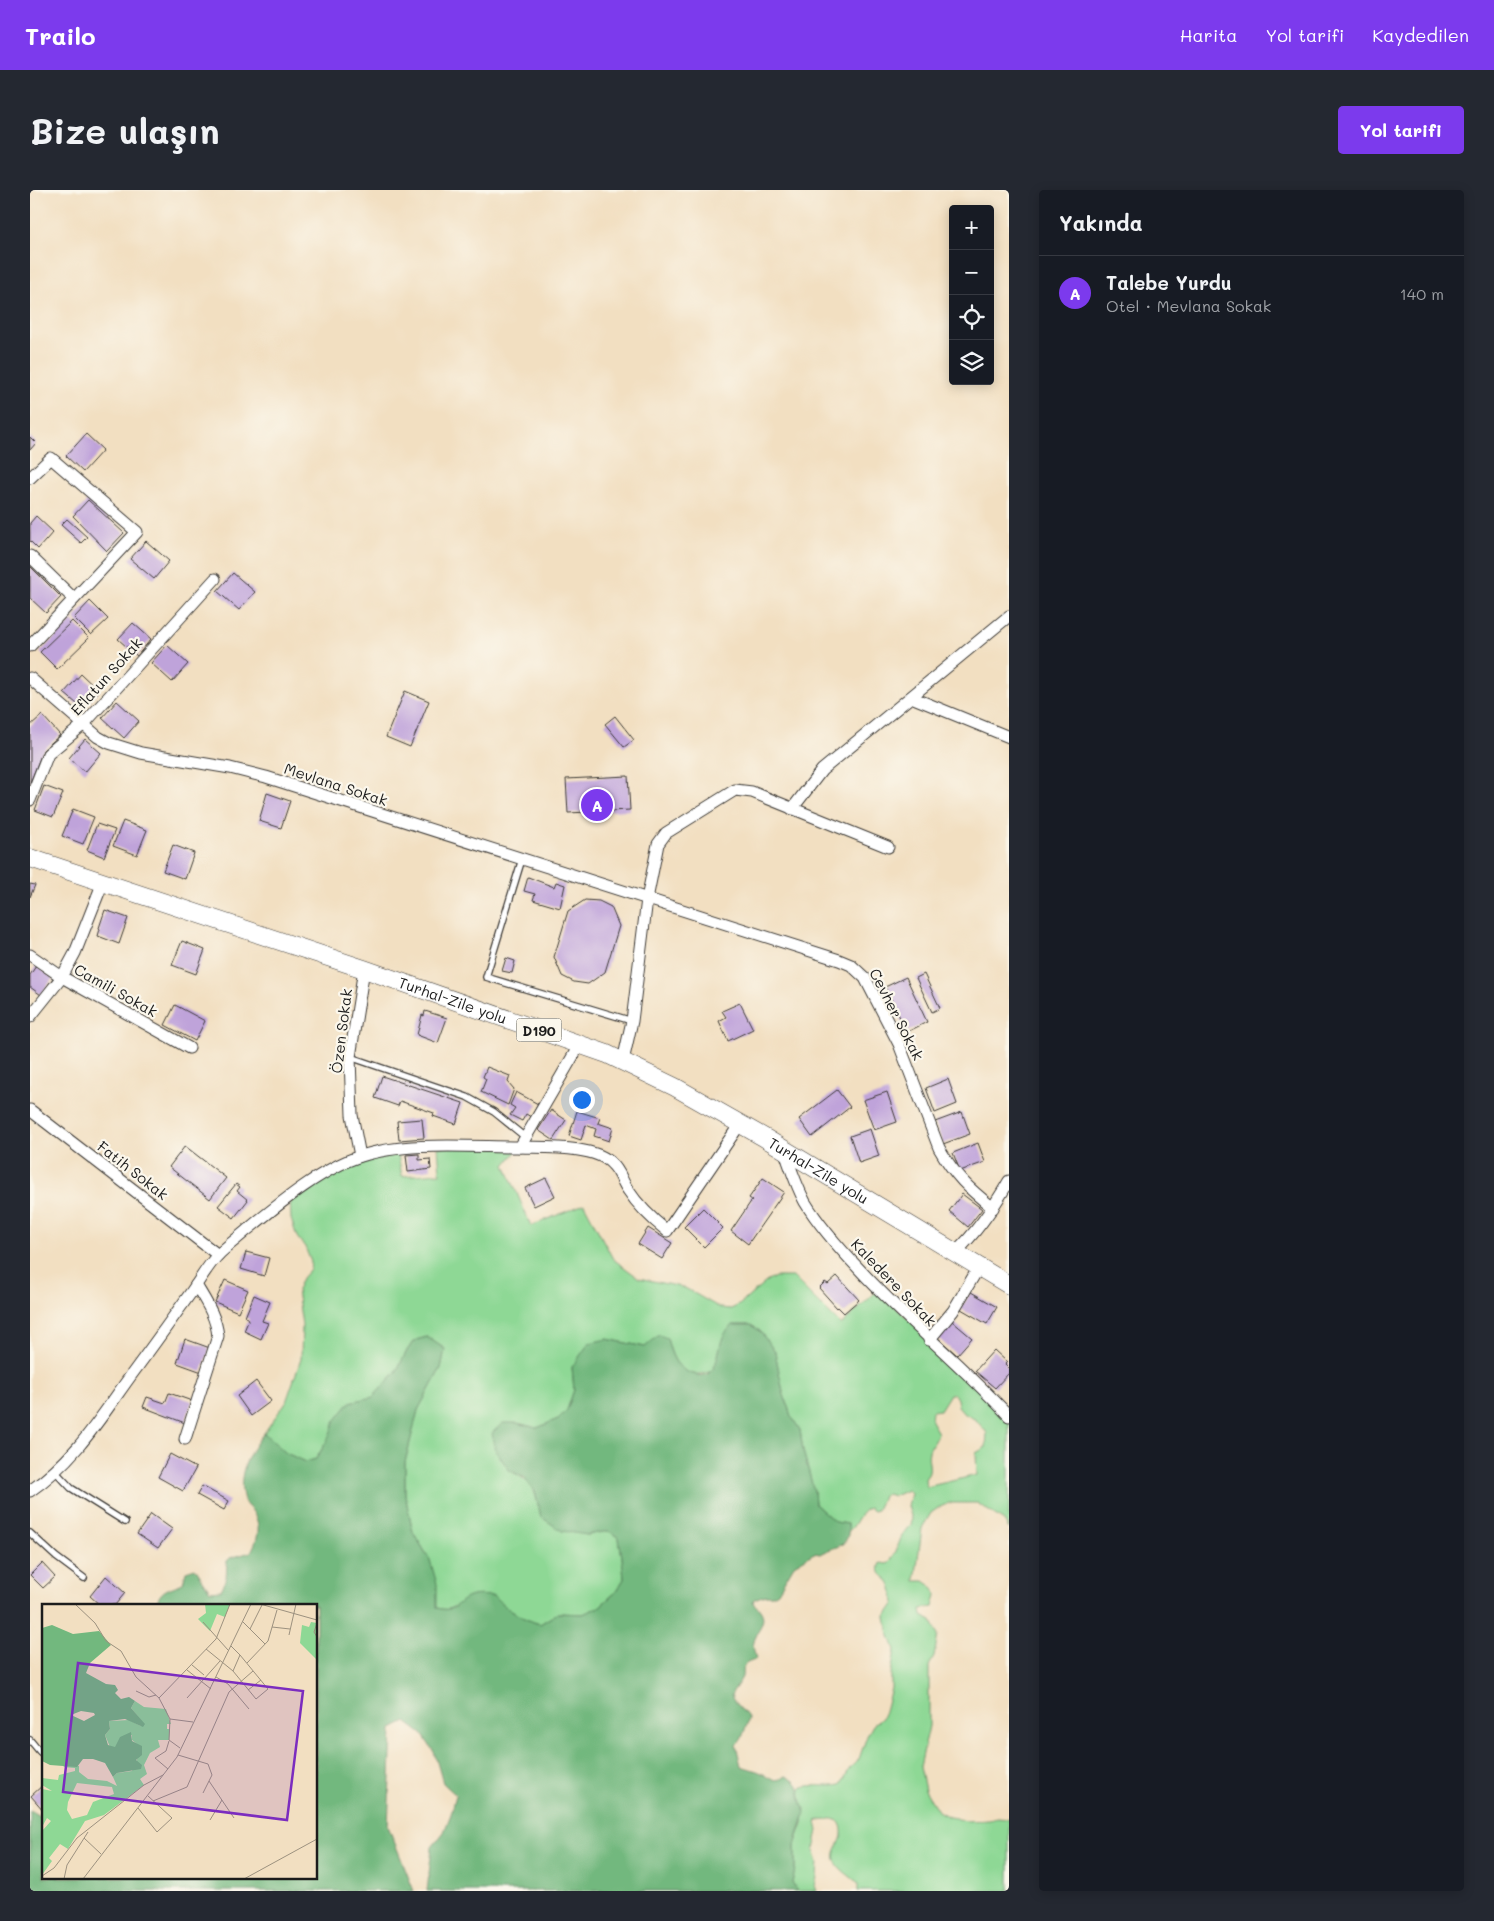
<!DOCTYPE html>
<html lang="tr">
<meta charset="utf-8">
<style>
:root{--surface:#171b24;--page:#242831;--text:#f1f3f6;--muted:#9ea1a6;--line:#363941;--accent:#7c3aed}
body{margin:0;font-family:Mali,sans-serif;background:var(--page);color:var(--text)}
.controls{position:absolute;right:15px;top:15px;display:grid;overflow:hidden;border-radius:5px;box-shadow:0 2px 12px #0003}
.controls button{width:45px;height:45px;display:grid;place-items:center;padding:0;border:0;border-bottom:1px solid var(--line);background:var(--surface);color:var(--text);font:25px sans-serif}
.you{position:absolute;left:551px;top:909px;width:18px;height:18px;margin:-12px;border:4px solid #fff;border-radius:50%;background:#1a73e8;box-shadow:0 0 0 8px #1a73e833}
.badge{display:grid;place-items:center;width:32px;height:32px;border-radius:50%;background:var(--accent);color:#fff;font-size:16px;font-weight:700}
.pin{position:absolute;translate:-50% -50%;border:2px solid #fff;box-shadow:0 1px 5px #0006}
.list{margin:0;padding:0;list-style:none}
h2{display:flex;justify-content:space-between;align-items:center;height:65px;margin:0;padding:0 20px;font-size:21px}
h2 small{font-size:16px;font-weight:400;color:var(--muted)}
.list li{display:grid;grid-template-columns:32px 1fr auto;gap:15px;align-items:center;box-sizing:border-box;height:75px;padding:0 20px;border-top:1px solid var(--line)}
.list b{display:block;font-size:19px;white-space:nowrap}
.list p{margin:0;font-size:16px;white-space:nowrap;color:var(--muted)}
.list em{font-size:16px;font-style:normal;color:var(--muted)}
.icon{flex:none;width:28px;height:28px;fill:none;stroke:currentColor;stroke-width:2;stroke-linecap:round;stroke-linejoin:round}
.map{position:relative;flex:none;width:979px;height:1701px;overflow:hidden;border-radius:5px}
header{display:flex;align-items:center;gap:30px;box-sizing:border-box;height:70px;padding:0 25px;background:var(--accent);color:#fff}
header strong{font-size:24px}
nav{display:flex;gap:28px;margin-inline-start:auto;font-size:18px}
.intro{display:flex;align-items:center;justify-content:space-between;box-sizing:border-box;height:120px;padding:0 30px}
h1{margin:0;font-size:35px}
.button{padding:12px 22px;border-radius:5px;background:var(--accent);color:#fff;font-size:18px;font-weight:700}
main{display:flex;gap:30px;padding:0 30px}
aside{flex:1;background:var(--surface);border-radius:5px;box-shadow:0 2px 12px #0003}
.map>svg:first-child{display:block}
</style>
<header>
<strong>Trailo</strong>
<nav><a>Harita</a><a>Yol tarifi</a><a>Kaydedilen</a></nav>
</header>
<div class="intro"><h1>Bize ulaşın</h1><a class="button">Yol tarifi</a></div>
<main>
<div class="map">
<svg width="979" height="1701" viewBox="0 0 979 1701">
<rect width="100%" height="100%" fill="#fbf7ec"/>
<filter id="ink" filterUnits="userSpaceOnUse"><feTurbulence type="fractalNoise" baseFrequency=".02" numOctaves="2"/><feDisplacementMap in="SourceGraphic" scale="10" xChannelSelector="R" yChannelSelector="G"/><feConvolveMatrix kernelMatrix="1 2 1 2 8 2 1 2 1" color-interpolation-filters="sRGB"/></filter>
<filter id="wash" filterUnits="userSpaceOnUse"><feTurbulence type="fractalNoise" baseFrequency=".0096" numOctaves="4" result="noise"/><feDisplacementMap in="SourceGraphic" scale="20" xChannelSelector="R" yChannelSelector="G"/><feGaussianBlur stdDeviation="1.12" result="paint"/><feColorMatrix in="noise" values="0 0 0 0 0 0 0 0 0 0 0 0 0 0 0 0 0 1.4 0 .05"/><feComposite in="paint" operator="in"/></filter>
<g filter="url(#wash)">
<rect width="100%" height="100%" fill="#f2dfc1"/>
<path fill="#8ed895" stroke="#557a58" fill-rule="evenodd" d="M408,957H490L475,975L501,1036L554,1014L583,1069L609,1088L655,1098L690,1118L701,1119L709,1115L736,1092L745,1087H763L811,1135L848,1100L979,1226V1339L974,1331L947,1313H919L908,1318L901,1323L892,1338L885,1391H894L904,1398L906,1405L903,1417L891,1419L892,1426L902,1431L908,1445L904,1467L899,1476V1536L890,1577L895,1600L908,1621L919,1627L926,1628L934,1631L959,1630L967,1628L979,1629V1701H828V1694C821,1685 809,1681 805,1670C802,1660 812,1653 812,1644C813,1633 806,1626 797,1630C792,1631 790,1629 786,1631L788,1640L784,1660L788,1672L787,1687L785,1696L787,1701H768L762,1693L765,1679V1655L773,1633L775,1619L772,1614L770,1598C781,1593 798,1598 811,1595L820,1578L829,1569L837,1546L843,1535L852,1528L855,1521L861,1498V1484L865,1460L858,1440L856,1426L865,1413C863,1407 863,1399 860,1393C855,1385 846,1386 851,1373L857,1374C870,1363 867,1345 881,1335L882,1329L878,1316L881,1303L878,1300L864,1306L857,1304L853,1306L847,1320L843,1321L839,1318C828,1323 827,1334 819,1341L818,1334L805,1332L785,1314L784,1301L773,1261L770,1240L761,1226L753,1202L745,1162L730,1141L721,1135H703L690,1157L687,1173L682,1181C652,1192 644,1174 637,1149L624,1151L615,1157L577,1149L542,1177L544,1200L537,1220L528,1229L507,1238L487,1233L479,1280C504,1293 505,1300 511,1327L557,1345L579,1341L589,1348L592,1367L594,1389L585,1403L569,1417L553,1424L528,1423L510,1434C492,1429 477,1420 464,1406L440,1407L430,1414L416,1420L407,1418L400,1370L383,1342L375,1305V1272L388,1220L411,1178L415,1159L397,1147L386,1150L378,1159L366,1182L343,1208L320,1212L286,1269L275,1272L256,1263L234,1243L256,1212L271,1169L272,1135L267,1100L272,1088L280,1079L281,1072L275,1057L267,1047L261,1029L260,1007L301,980L367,959L372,986L410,983ZM920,1204H924L927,1209L928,1216L935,1224L946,1230L957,1243L956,1257L946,1263L947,1285C930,1289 913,1293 896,1297L895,1289C904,1277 896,1273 899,1261C900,1257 906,1248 908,1243L901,1231L902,1221L910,1220Z"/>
<path fill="#72b87e" stroke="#476a4d" d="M703,1135H721L730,1141L745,1162L753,1202L761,1226L770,1240L773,1261L784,1301L785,1314L805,1332L818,1334C821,1359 805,1355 790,1364L784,1363L764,1375L748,1402L743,1405H735L724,1409L723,1413C743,1429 727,1436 724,1452C722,1457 725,1463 726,1469C722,1472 719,1471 715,1475C711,1478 713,1482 712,1487C710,1492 704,1499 701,1505C704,1515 714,1520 719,1529L711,1550L706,1555L711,1576C716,1578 722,1579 727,1581C739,1585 742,1595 756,1586C770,1593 769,1597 771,1610C772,1615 774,1618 775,1623L765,1655V1679L762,1693L768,1701H397L402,1657L414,1642L421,1624L426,1605L413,1593L404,1562L392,1544L376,1532L362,1539L358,1636L384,1701H0V1621L14,1629V1687H286V1415H126C130,1399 139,1399 153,1393L156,1381L165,1378L180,1401L191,1400L196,1390L197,1371L200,1368L221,1362C228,1348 232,1337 223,1322C220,1318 215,1315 214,1310C206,1286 219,1261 234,1243L256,1263L275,1272L286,1269L297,1251L305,1231L320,1212L343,1207L366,1182L378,1159L386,1150L397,1147L415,1159L411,1178L388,1220L375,1272V1305L383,1342L400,1370L407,1394V1418C427,1423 425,1412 439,1407C446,1404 457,1406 464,1406C477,1420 492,1429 510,1434L528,1423L553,1424L569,1417L585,1403L594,1389L592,1367L589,1348L579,1341L557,1345L532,1341L511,1327L505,1302L495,1288L479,1280L466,1261L462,1243L473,1233H487L507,1238L528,1229L537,1220L544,1200L542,1177L559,1153L577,1149L615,1157L629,1145L637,1148C641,1164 644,1176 660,1183C689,1194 686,1164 693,1147C695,1142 699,1139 703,1135Z"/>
<g id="blocks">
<g fill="#bfa3da">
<polygon points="56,244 73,260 53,282 36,266"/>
<polygon points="0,247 6,253 0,260"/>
<polygon points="58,310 94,343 77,361 43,326"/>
<polygon points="6,326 23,342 8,359 0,351 0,333"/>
<polygon points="37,329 57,347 51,353 31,335"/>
<polygon points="116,351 139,371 124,389 100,369"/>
<polygon points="0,376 31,407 16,423 0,408"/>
<polygon points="203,383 225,402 209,420 187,401"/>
<polygon points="60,411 78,429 61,445 44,428"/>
<polygon points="42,431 59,448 27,479 10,462"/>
<polygon points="103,433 121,449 107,466 88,449"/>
<polygon points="137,455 158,474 142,492 121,473"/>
<polygon points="51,484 69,501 53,519 34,503"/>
<polygon points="375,501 399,511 380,557 356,547"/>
<polygon points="87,511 109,531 94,548 72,528"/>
<polygon points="12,525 30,545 13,560 0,593 0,536"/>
<polygon points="585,526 604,550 594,557 575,534"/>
<polygon points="55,549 71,563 55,582 39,568"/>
<polygon points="598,586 600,620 538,623 536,589"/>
<polygon points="14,596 33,603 23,627 5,620"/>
<polygon points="237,603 260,611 251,638 229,631"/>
<polygon points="43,619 64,627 53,654 32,646"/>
<polygon points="93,631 117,640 107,665 83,656"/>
<polygon points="67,634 85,640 74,667 57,660"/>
<polygon points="143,655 164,663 155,689 133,681"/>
<polygon points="498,687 524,697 526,692 535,695 530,718 503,710 505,704 494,701"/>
<polygon points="0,694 5,695 0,707"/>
<polygon points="555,710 569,711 581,717 589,736 575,782 558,794 544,792 532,786 524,767 538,721"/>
<polygon points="75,720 98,728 89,754 68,746 70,739 69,738"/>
<polygon points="152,751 175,760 166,784 142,775"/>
<polygon points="476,768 485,771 482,783 472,781"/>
<polygon points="6,776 23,788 11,805 0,797 0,785"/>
<polygon points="894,784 910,818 902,822 886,788"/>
<polygon points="876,787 897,832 877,842 855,797"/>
<polygon points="710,813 723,839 698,851 689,831 696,827 692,821"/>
<polygon points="145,815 175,831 165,851 135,835"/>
<polygon points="395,821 417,828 408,853 387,845 392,825 394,826"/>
<polygon points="457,877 480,886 478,892 484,899 478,915 451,902 456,889 453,887"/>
<polygon points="352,886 433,913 426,934 403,926 404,923 370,911 368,916 345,908"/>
<polygon points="918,889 927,914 905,923 896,898"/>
<polygon points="807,900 820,917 782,947 769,929"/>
<polygon points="486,902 508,914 501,927 496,924 492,931 480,925 485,918 480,915"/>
<polygon points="857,902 867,932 844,940 833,910"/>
<polygon points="521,920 536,930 523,950 508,940"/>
<polygon points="547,921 570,928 568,933 583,938 579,951 564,946 566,939 556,935 551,950 539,946"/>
<polygon points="932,922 940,944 913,954 905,932"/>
<polygon points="392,929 394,948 369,950 367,931"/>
<polygon points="840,939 849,966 829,973 820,946"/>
<polygon points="948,953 955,972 930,981 923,963"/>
<polygon points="155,956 196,988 180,1009 139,977"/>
<polygon points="389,964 389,970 400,969 401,979 378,982 376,965"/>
<polygon points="516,988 525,1006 504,1016 495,998"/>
<polygon points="733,988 754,1002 718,1054 701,1041 722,1010 719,1008"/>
<polygon points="206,994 210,997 207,1001 218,1010 204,1028 188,1016"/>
<polygon points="932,1004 952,1019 938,1037 919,1021"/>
<polygon points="673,1018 693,1038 674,1057 654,1037"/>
<polygon points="618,1038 642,1053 632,1069 608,1054"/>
<polygon points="216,1062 239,1068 234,1086 211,1079"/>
<polygon points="807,1086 829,1110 814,1123 808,1117 807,1118 789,1098 795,1092 798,1094"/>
<polygon points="195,1090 218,1100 208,1122 185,1112"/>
<polygon points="941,1102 967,1117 957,1134 931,1119"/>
<polygon points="224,1105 240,1112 232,1131 238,1133 231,1149 214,1141 219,1129 215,1127"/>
<polygon points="922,1131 942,1148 927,1165 907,1147"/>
<polygon points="155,1149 180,1158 172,1182 147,1173"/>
<polygon points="964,1160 977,1172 975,1174 979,1178 979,1183 965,1198 945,1181"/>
<polygon points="226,1191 241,1211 221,1226 207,1206"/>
<polygon points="139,1203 162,1211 155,1233 113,1217 117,1207 135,1213"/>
<polygon points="140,1264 166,1278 153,1301 128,1287"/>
<polygon points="172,1296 199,1311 194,1320 167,1305"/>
<polygon points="121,1324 142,1339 128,1358 107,1344"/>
<polygon points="12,1373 25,1387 13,1398 0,1385"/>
<polygon points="76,1386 95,1403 85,1415 70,1415 60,1406"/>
<polygon points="14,1594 14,1621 1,1606"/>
</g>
</g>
</g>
<g filter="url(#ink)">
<use href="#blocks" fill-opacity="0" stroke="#3c3935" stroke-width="1"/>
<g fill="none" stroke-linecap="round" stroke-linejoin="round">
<g stroke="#3c3935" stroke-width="8">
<g id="lane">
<polyline points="492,669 456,787 602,831"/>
<polyline points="320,867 437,907 464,922 495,947"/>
<polyline points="25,1281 41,1298 95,1332"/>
<polyline points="0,1343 26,1367 54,1388"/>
<polyline points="0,1550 10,1562"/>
</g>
</g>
<g stroke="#3c3935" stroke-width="13">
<g id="street">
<polyline points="0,288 21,268 107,342 0,456"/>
<polyline points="0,366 44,409"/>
<path d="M0,488L68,547L79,553L111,563L200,578L236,587L809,770L821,775L835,788L869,854L909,958C925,986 938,998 963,1018"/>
<polyline points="881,507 979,547"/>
<polyline points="0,610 18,564 54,534 185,389"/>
<polyline points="762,619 792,580 979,426"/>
<polyline points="0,765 32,787 159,858"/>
<polyline points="0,827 32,787 45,763 73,692"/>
<polyline points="593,871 602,831 617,709 628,654 636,643 705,600 722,602 858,657"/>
<polyline points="0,920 188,1065"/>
<path d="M490,957C514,958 565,955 582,974C590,981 592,992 598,1000C609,1017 622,1029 637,1041L710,934"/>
<path d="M754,959C760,977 766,995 775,1012C790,1037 810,1059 830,1080C877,1131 932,1175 979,1226"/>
<polyline points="330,966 322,925 320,867 334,779"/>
<path d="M925,1063C948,1041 964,1017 979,991"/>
<polyline points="899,1150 923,1121 949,1077"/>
<path d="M155,1249L188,1146C186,1126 176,1112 166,1095"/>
<path d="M0,1301C46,1269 70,1228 102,1184C122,1157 142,1129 162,1101C170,1090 178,1075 188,1065C197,1056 208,1048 217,1040C249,1014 292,978 331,966C376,951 442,957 490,957L550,854"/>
</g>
</g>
<g stroke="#3c3935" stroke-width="19">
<g id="primary">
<path id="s1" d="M0,668L334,779L577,864L645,897L735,948L979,1095"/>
</g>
</g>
<use href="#lane" stroke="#fff" stroke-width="5.5"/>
<use href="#street" stroke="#fff" stroke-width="11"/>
<use href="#primary" stroke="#fff" stroke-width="18"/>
</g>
</g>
<g text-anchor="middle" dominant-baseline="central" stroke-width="4.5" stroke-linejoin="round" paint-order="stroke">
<rect fill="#fbf7ec" stroke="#5f5e5a" stroke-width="1" x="486.5" y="828.5" width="45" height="23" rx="4"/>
<g font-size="14" font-weight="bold" fill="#1c1c1c">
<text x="509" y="840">D190</text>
</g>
<g font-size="15" fill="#1c1c1c" stroke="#fbf7ec">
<text transform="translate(76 486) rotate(-48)">Eflatun Sokak</text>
<text transform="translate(306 594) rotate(18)">Mevlana Sokak</text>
<text transform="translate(86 800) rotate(29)">Camili Sokak</text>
<text stroke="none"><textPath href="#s1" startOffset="446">Turhal-Zile yolu</textPath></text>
<text transform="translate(867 824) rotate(63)">Cevher Sokak</text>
<text transform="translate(311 841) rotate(-83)">Özen Sokak</text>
<text transform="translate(103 980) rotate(38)">Fatih Sokak</text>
<text stroke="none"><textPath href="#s1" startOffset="851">Turhal-Zile yolu</textPath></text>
<text transform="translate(864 1092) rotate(46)">Kaledere Sokak</text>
</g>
</g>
<g transform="translate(12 1414)">
<rect width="275" height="275" fill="#f2dfc1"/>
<path d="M163,0H188L183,13L175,10L168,27L156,15L164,9ZM269,18L275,19V56L258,39L260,21L267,23ZM93,97L102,103L124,105L129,120H125V125H128L127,136H116L118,143L108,149L102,161L105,170L98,175L102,181L62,211L43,217L26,245L18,240L7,254L10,257L0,271V227L9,217L5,214L0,223V185L10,187L0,181V174L16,176L17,171L33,167V164L21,163L25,160L37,162V168L46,175L65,177L75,182L71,173L75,169L90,167L100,144L90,136V131H83L74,143H68L63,131L68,125L67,117L87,116L99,122V116L89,104ZM35,179L70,183L72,190L51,198L45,211L30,215L25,206L26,198Z" fill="#8ed895" fill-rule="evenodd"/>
<path d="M10,21L31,30L57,27L69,41L48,59L44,69L64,80L73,81L76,86L73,89L79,95L87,93L93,97L89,104L103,120L101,123L83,115L67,117L68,125L63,131L66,141L73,143L78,133L89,128L90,137L100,142V151L94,156L100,161L99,165L75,169L71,173L63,159L51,155H41L35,163L8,161L0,157V24ZM39,107L52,109L53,111L42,117L29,111Z" fill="#72b87e" fill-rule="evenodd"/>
<path fill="none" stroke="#9c917f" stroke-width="1" d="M33,0L53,19L64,37L79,47L94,73L117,94L128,115L127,136L138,144M218,0L275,16M161,18L186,46M201,18L223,40M275,19L272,28L275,33M230,23L248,25M208,25L220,1M247,31L254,0M189,42L198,51L226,85L214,95L191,67L198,51M164,45L191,67M205,59L226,37L235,6M150,61L162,71M145,66L169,85M174,73L186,80L207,105M206,86L219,76M94,87L107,93L114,91M117,94L174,35L188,0M145,94L178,57M128,115L151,118M136,151L166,160L170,171L161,189M126,165L113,154L124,147L127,137M167,177L192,214M111,197L145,183L187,88L211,67M96,204L115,228L130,214L106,192M168,216L180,196M42,234L59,250M0,272L12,264L35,234L102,181L121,171M22,275L25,261L46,228M41,275L135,153L209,0M202,275L275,235"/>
<path fill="#7b2cbf" fill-opacity="0.15" stroke="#7b2cbf" stroke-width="2.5" d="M36,59L261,87L245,216L21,188Z"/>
<rect width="275" height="275" fill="none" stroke="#1c1c1c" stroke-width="2.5"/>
</g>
</svg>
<div class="controls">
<button>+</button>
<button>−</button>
<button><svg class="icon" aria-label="locate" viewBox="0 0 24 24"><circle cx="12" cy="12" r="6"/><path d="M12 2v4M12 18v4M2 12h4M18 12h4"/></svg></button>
<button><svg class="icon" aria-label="layers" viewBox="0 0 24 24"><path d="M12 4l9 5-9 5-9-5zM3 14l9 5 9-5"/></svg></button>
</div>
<div class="you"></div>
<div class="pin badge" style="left:567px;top:615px">A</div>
</div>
<aside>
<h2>Yakında<small></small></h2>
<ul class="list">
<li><span class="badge">A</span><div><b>Talebe Yurdu</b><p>Otel · Mevlana Sokak</p></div><em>140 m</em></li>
</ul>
</aside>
</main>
